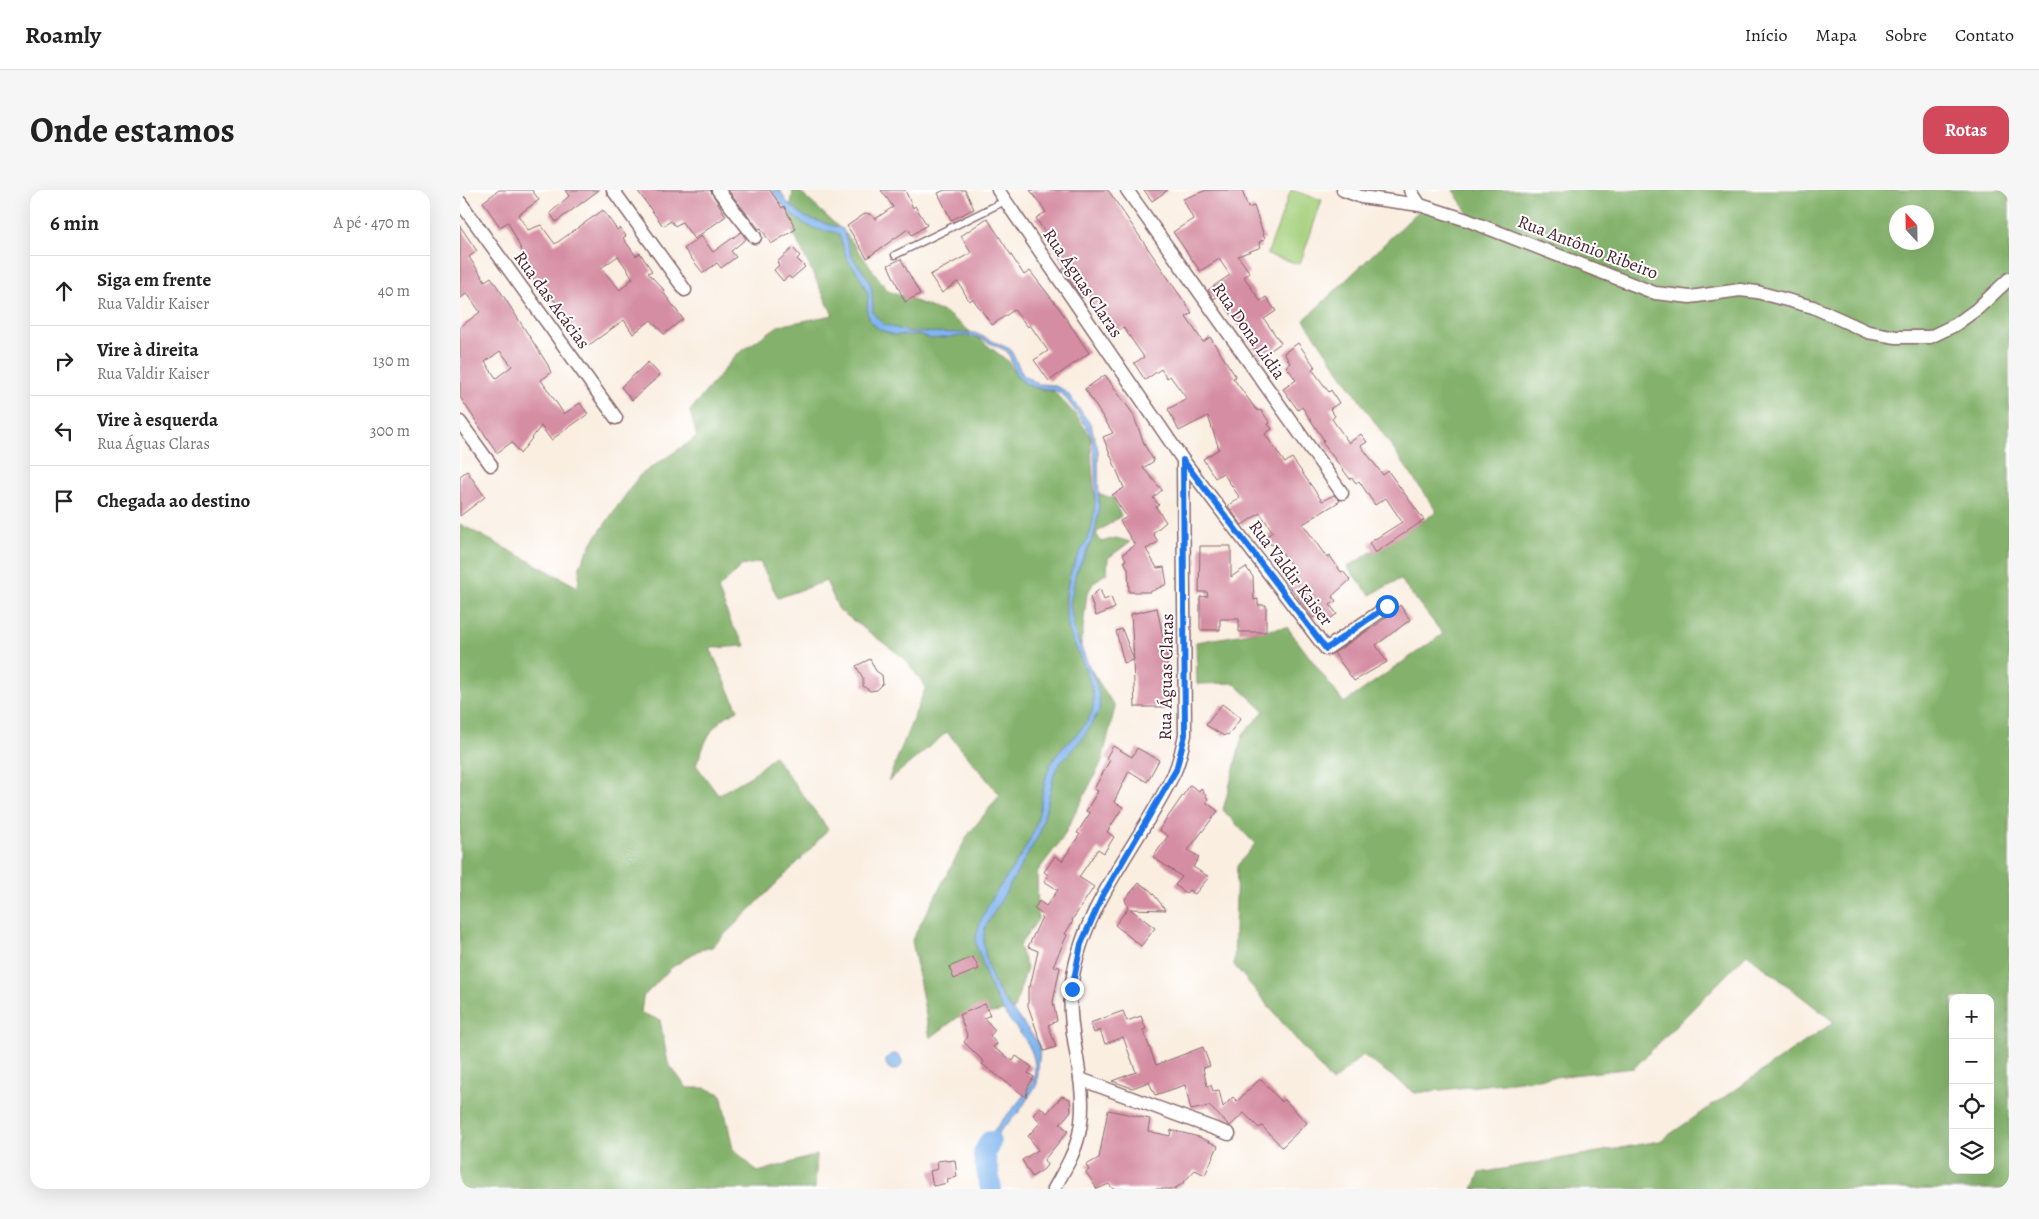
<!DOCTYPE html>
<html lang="pt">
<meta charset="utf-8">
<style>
:root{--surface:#fff;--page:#f6f6f6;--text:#222;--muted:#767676;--line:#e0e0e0;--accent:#d1495b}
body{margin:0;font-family:Alegreya,serif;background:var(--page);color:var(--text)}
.controls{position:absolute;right:15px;bottom:15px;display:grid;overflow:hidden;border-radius:10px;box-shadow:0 5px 20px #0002}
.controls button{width:45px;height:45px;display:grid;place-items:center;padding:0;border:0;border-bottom:1px solid var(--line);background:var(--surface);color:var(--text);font:25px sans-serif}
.compass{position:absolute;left:1429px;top:15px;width:45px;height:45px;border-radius:50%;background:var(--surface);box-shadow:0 5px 20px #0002;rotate:338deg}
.stop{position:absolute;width:15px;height:15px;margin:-11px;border:4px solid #1a73e8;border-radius:50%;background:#fff}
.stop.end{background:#1a73e8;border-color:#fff;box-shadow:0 1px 5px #0008}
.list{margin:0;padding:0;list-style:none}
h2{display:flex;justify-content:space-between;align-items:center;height:65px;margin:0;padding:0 20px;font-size:21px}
h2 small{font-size:16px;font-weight:400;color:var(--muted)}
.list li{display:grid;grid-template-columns:32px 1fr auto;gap:15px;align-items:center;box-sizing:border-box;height:70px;padding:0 20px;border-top:1px solid var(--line)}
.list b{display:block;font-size:19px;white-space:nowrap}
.list p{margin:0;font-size:16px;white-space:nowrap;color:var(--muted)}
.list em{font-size:16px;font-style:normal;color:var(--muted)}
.icon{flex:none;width:28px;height:28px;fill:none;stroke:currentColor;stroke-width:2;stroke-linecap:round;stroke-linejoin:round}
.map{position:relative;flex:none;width:1549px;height:999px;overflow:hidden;border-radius:15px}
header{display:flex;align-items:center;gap:30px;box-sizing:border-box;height:70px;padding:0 25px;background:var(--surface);border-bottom:1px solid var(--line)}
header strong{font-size:24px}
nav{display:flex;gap:28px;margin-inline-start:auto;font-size:18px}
.intro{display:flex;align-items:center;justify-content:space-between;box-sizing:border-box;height:120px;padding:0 30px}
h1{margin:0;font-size:35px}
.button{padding:12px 22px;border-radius:15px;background:var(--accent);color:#fff;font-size:18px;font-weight:700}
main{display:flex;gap:30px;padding:0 30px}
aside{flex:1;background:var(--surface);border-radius:15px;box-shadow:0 5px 20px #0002}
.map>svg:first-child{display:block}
</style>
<header>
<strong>Roamly</strong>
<nav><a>Início</a><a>Mapa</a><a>Sobre</a><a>Contato</a></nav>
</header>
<div class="intro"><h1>Onde estamos</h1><a class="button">Rotas</a></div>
<main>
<aside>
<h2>6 min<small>A pé · 470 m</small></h2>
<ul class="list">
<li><svg class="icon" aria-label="ahead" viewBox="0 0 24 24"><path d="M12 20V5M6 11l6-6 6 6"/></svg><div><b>Siga em frente</b><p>Rua Valdir Kaiser</p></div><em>40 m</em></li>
<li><svg class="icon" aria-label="right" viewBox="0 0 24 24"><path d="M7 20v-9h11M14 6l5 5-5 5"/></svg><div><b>Vire à direita</b><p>Rua Valdir Kaiser</p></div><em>130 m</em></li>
<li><svg class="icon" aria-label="left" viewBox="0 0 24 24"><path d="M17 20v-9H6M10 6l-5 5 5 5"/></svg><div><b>Vire à esquerda</b><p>Rua Águas Claras</p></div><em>300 m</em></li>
<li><svg class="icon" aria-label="arrive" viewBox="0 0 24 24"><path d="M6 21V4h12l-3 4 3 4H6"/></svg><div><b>Chegada ao destino</b></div></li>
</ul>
</aside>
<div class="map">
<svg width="1549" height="999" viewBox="0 0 1549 999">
<rect width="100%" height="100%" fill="#fff"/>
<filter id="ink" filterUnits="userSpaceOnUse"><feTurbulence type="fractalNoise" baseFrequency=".02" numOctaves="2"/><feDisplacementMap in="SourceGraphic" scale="10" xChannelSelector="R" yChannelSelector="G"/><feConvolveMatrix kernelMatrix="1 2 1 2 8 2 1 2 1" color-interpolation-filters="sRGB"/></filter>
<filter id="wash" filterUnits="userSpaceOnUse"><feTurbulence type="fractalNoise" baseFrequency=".0096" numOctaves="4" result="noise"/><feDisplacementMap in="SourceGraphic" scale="20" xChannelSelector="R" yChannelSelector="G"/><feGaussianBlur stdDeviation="1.12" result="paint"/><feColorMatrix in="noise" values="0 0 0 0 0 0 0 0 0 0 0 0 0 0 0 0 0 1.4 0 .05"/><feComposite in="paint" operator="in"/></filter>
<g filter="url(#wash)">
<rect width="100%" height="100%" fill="#faeee1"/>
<polygon fill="#a5d07d" stroke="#787854" points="831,0 862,10 840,74 807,65"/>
<g fill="#84b26c" stroke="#67684c" fill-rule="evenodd">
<path d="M333,0H338L386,44L428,101L486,123L549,172C556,193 573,199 593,201L615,224L630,246L634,303L653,308L661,326L636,343L641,352L656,348L670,352L648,368L647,383L634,392L627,404L620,463L655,517L642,571L602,649L577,682L578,729L559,756L567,778L554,819L533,823L501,825L470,848L452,750L508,645L540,605L487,542L428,591L466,497L444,468L379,420L366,391L318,408L300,372L281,376L258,399L271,433L286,456L250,458L278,520C250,533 247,549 236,575L258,605L291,586L314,566L368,639L344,666L252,757L237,761L211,778L183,807L181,823L200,830L208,873L227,898H245L261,904L273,959L298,982L357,965L355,999H0V334L118,397L120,375L133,351L179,286L237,247L230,221L276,165L318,136L373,125L329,34Z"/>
<path d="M993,0H1549V999H1013L1020,983L1200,951L1374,832L1287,764L1174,878L955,903L903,865L872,892L774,775L777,676L795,654L763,620L783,544L804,521L774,493L737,494L736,452L827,437L884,513L983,444L940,389L910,405L887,377L977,322L844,130L962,18L1014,33ZM1436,22H1466V52H1436ZM1493,808H1530V980H1493Z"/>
</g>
<g fill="#80b6ef" stroke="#656a8d">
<path d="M312,0H320L326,11L345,27L383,39L392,67L408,88L412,99L413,123L423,134L449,142L515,143L550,159L563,185L579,194L593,195L602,199L608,204L631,235L638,260L639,322L634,346L616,383L610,415L615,443L637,495L640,510L639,521L623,548L601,572L595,582L580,643L525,738C520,763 532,794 547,814C558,828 572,842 580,857L577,894L559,922L539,942L528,963L529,982L523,979C517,945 551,927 567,900C569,897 573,892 574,888C580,857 557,843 542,819C533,804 526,788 522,772C520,763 515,758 516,749C521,710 562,675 575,637C583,616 581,587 594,569C604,553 622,543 630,526C643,502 614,461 608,437C604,415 605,392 615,372C619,362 626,353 630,343C637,324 637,263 630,244C628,238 606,206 600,203C587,196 574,202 561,190C551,181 553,171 547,161L517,147L503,146L471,149L461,145H433L419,139L411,132L407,123L408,104L399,85L387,69L379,45C373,40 367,42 360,40C340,35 322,18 312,0Z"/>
<circle cx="434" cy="872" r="8"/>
</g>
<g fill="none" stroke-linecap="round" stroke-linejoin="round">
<polyline stroke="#80b6ef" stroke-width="22" points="530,952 524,964 531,999"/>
</g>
<g id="blocks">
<g fill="#d58da3" fill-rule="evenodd">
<path d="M39,0H72L79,10L58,25L68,40L81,35L95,54L143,20L157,40L160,38L166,46L163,48L176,66L180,63L192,81L188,83L205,101L203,102L223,129L204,144L191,130L173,144L164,130L129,155L93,109L88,112L67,82L71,80L48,32L40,37L23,12ZM158,66L173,88L160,100L141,78Z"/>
<polygon points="105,0 139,0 96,32 90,23 109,6"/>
<polygon points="177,0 250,0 266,26 234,49 222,32 215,36 211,31 203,36"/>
<polygon points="268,0 310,0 322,18 324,16 336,39 311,54 301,38 299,39"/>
<polygon points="421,0 445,0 453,18 455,16 467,35 452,45 448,39 407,68 387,36 406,23 412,25 415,29 433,17"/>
<polygon points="485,0 505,0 514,19 491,30 478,3"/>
<polygon points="570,0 648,0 732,123 726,127 743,152 750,147 776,187 773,188 795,218 799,221 801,220 810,233 808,234 812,239 805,244 825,273 832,268 862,311 874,305 880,311 843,334 867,368 870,366 881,382 883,381 890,390 872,406 876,411 870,415 877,424 868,430 862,421 853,428 822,386 833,378 815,353 811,355 805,347 813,342 800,323 782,335 768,316 780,308 763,283 755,288 743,269 759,259 748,226 719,241 708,219 727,209 710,186 707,188 701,179 685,190 674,173 684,167 663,137 654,144 628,104 622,108 602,80 606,77 576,28 586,22"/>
<polygon points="684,0 708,0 692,11"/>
<polygon points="747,0 782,0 788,18 794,16 805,49 799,52 801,57 778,66 790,83 784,87 800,111 806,107 816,121 804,129 821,153 801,167 758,106 754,109 748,100 770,85 759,69 740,81 713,42 733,29 723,9"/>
<polygon points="527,28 564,85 570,81 599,118 629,163 589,191 574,170 588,161 570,135 568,137 554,120 532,135 513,109 509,111 499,93 497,92 482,103 470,85 511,63 501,46"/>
<path d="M0,36L17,61L9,67L25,91L31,87L88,175L91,183L81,190L104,224L120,213L128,224L91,250L81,236L60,264L52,252L37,263L0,207V137L20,122L7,103L0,109ZM40,161L52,176L36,188L25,172Z"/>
<polygon points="281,42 286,49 271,61 276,67 261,78 257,73 243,83 224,59 241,46 253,62"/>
<polygon points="333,58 340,66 337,69 345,77 331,89 329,86 323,91 314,80 319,75 317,72"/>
<polygon points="441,69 460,104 445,112 428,75"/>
<polygon points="838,153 855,177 852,179 869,202 871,200 879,213 870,219 875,226 872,229 889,253 901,244 907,252 901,256 923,285 928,281 964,330 915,363 909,353 942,332 926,308 915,315 899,291 896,293 892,288 890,289 862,252 864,250 842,217 838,220 823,199 836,190 826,176 830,173 824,163"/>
<polygon points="188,172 200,185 172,210 161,197"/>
<polygon points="645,185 673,224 685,256 694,271 683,278 702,300 693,308 699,315 696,317 706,332 693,343 698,352 686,359 697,378 704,377 707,394 690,402 669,402 668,379 664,371 666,370 663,364 675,355 660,331 667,327 652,305 664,298 643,247 653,243 625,199"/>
<polygon points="7,281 25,307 0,326 0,286"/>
<polygon points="740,356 771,356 771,387 786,377 793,387 794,410 798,409 798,415 806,415 806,442 779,442 779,429 760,429 760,440 740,440 740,407 748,406 747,402 739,402"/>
<polygon points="640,399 644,410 651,407 655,418 636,426 630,407"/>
<polygon points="940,415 950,430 916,455 927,472 894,491 874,463 922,431"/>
<polygon points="697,418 707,466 707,502 711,502 711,517 675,517 673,470 664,473 656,441 662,439 674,470 671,424"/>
<polygon points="410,469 416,481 422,485 423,494 417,500 410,501 403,496 403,488 396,476"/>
<polygon points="762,514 781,528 768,545 766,544 764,546 746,535"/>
<polygon points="653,556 672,567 677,558 699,570 687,592 669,581 654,612 663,617 647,642 654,647 644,663 638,659 619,687 634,697 612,730 613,731 605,744 607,745 593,776 600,777 593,812 597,831 588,835 596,857 584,861 568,816 568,796 570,797 578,761 568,757 583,725 574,719 579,711 586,716 598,700 584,691 588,685 584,682 595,666 602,671 620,644 617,643 630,623 626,621 638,601 634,599 650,570 646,568"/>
<polygon points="730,595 739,601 741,598 748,609 746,612 758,621 728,660 739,667 733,677 749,687 735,704 729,700 726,703 715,695 722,687 693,667 708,646 699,640"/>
<polygon points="679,693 690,700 706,720 670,719 695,738 681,756 655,735 668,718 665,709"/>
<polygon points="513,767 519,779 494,789 489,777"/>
<polygon points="525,814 530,825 524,828 535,840 530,846 537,854 533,857 553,871 556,866 572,877 568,883 574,887 568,896 566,907 522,874 524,872 504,852 508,847 499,825"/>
<polygon points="663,821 667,831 681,826 686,839 683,840 696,875 743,857 750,876 743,878 747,896 751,895 753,901 759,900 763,917 773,907 777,911 800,889 822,912 824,909 847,933 822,957 802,936 799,938 784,923 770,936 749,916 731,920 725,895 695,905 689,892 672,898 652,891 676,882 663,847 645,854 640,840 634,843 630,833"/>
<polygon points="602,906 610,909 611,921 600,934 608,941 584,970 587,975 584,979 572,987 562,970 578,960 568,946 581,932 573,925 580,917 587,923"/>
<polygon points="648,920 690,929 688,941 710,946 711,940 739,947 758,956 745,985 735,980 722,994 714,999 653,999 649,994 637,999 626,982 629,980 626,975 639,968"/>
<polygon points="486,970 486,971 495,970 497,987 487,989 488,993 473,996 470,981 478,979 477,971"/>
</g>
</g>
</g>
<g filter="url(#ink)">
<use href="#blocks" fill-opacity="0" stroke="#88676b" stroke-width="1"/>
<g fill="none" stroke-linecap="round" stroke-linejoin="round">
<g stroke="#88676b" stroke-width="9">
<polyline id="lane" points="435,65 545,11"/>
</g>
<g stroke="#88676b" stroke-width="15">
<g id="street">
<polyline points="153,0 225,100"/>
<polyline points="258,0 295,47"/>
<path d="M538,0L723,270L725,545C722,557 720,570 715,581C681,653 619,718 611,800C607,848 630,896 619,944C615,963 604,981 594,999"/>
<polyline points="667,0 882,303"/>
<polyline points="883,0 901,7 960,15 1007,30 1195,103 1230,107 1280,100 1297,102 1353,117 1408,142 1436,147 1470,147 1495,135 1517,119 1549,89"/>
<polyline points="950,0 960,15"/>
<polyline points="0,12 156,228"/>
<polyline points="0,232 31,275"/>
<polyline points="723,270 866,459 927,417"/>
<polyline points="620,889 769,944"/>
</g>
</g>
<use href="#lane" stroke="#fff" stroke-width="6"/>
<use href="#street" stroke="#fff" stroke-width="12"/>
</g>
</g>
<g fill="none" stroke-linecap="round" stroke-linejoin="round" filter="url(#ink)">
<polyline stroke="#1a73e8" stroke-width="6" points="612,799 621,754 642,707 716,580 725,545 723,270 866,459 927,416"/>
</g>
<g text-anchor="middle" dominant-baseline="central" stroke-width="4" stroke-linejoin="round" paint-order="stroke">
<g font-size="18" fill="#4a1f2b" stroke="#fff">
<text transform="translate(1128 57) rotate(21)">Rua Antônio Ribeiro</text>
<text transform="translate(623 93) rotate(56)">Rua Águas Claras</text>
<text transform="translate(92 110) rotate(54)">Rua das Acácias</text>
<text transform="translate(789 141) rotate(55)">Rua Dona Lidia</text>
<text transform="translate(831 383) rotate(53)">Rua Valdir Kaiser</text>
<text transform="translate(706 487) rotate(-89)">Rua Águas Claras</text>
</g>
</g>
</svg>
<div class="controls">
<button>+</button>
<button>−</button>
<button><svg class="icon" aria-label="locate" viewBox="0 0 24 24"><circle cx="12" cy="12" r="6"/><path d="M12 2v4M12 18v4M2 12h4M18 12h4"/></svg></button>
<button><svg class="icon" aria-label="layers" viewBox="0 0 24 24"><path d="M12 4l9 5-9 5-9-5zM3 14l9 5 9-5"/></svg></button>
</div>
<svg class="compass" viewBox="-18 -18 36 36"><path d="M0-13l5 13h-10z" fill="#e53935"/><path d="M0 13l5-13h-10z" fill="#767676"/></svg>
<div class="stop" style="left:927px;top:416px"></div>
<div class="stop end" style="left:612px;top:799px"></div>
</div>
</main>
